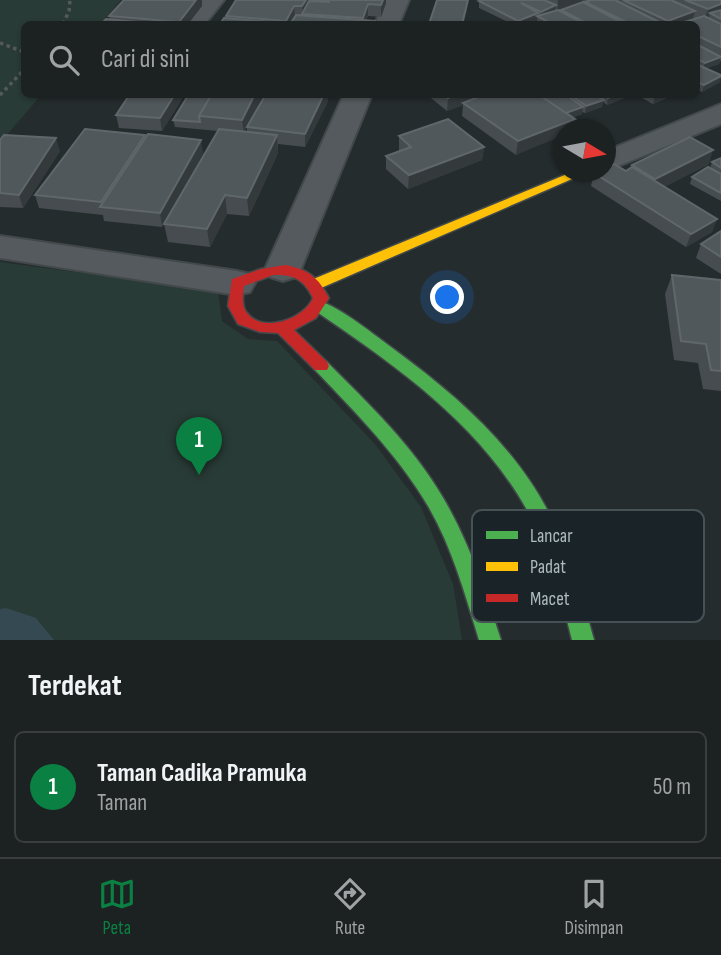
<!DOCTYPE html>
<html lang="id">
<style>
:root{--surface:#1c2122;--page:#292e2f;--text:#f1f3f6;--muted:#a0a3a5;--line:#3a3e40;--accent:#0b8043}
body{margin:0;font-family:"Sofia Sans Condensed",sans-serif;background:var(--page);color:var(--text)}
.compass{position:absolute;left:553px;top:119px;width:63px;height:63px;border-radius:50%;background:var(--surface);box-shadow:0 2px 5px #0004;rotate:100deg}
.you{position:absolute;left:448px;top:298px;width:24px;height:24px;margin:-18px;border:5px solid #fff;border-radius:50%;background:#1a73e8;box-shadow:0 0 0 10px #1a73e833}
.badge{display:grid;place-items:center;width:46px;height:46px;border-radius:50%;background:var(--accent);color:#fff;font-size:23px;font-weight:700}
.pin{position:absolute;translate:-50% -58px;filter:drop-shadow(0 2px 4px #0008)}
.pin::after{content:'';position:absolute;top:37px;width:24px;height:21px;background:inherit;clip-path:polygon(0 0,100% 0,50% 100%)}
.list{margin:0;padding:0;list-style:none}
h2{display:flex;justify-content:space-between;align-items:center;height:91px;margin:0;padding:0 28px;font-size:30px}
h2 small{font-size:23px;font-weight:400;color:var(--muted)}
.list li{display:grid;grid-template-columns:46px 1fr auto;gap:21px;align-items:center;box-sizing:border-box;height:112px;margin:0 14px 14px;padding:0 14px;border:2px solid var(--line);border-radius:10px}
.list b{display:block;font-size:26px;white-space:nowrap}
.list p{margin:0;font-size:23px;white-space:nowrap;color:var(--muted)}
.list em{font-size:23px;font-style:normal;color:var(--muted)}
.icon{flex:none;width:38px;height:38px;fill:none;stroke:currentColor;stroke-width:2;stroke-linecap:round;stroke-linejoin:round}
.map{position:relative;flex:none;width:721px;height:640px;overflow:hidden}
.search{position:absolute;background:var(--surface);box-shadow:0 2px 5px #0004;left:21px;right:21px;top:21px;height:77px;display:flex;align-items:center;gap:18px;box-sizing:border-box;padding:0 24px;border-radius:10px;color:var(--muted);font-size:26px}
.sheet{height:217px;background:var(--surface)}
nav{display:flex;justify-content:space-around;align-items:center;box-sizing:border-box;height:98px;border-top:2px solid var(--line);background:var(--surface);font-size:19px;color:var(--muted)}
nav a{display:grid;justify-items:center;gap:4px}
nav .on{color:var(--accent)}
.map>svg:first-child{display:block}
</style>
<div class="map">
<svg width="721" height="640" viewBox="0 0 721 640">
<rect width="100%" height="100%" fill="#252c2e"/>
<g fill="#293b36">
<polygon points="0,0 121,0 100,24 24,24 24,94 41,95 0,143"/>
<polygon points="0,262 218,291 222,321 248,339 277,341 375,444 421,507 453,584 462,640 0,640"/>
</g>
<polygon fill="#344952" points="6,608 36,618 54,640 0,640 0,609"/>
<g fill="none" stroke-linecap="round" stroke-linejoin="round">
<g stroke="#43494b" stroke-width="4">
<g id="street">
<polygon points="199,0 224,0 205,24 181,24"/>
<polygon points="385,0 409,0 399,24 375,24"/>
<polygon points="344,94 372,94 301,269 296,277 283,281 270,277 265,269"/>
<polygon points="721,104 721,124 606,171 606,151"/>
<polygon points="0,236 237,271 250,274 255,283 250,292 237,295 0,258"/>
</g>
</g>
<g stroke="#42494b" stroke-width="3">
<g id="fast">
<path d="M319,301C339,306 377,337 395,350C456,395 515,446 550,515C570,554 582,597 594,640H572C562,601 553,559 534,523C486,428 399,368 314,310L311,306Z"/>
<path d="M321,360L327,362C368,403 412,445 442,496C469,541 485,591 501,640H479C465,594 452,547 428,506C398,455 356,413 315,370L313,366L315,362Z"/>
</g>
</g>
<g stroke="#42494b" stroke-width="3">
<polygon id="slow" points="572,172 588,172 321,288 316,289 308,284 311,280"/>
</g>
<g stroke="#42494b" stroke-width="3">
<path id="jam" d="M285,265C308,269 318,277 329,298L316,318L294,330L327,362L329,366L327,370H315L278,333L260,332L238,324L228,306L232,279L261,269ZM273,275C293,274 304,279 313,298C304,319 263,334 247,313C241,306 243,294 244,286Z"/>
</g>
<g stroke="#54595b" stroke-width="3.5" stroke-dasharray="3.5 3.5" stroke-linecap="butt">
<polyline points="63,24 69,11 70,0"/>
<polyline points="0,43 24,52"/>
<polyline points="0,95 24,70"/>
</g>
<use href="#street" fill="#545a5d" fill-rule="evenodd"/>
<use href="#fast" fill="#4caf50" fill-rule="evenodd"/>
<use href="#slow" fill="#ffc107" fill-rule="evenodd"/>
<use href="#jam" fill="#c62828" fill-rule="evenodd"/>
</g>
<g fill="#464c4f">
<polygon points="124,0 202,0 202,6 188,24 101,24 110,20 109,16"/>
<polygon points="236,0 308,0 308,2 309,0 386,3 381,17 368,16 366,21 375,21 375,24 220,24 226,18 226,16"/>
<polygon points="483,0 590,0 584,2 583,1 582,3 585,3 585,2 591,0 721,0 721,61 720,61 719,64 706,68 721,75 720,82 702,92 696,89 696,24 536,24 537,20 524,24 512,24 479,8 479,1"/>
<polygon points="130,94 185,94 162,131 119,128 116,115"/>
<polygon points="189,94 262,94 262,97 245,131 247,132 247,127 266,94 327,94 328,101 305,147 278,144 278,153 249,216 227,214 210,247 168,242 164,224 218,131 175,127 173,120"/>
<polygon points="426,94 482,94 482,96 484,95 483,94 627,94 627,97 607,105 603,102 602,107 585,113 582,112 582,114 573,117 575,119 573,130 564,130 516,155 462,116 463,105 447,111"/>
<polygon points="635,94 676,94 653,104"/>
<polygon points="399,136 484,147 482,160 408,189 386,169 386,156 400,151 399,150"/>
<polygon points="146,138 203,153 162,227 104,221 103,215 39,208 35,195"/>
<polygon points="0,140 60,151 23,208 0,207"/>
<polygon points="721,158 721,201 690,184 692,177 710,168 712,162"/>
<polygon points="709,164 664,187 717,219 712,232 686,247 591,186 594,173 626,171 631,168 632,165"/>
<polygon points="721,231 721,274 696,258 701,244"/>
<polygon points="672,275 721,280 721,391 703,389 698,363 674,360 665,294"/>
</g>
<g fill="#343a3c">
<polygon points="196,0 202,0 202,6 188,24 179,24 179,22"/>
<polygon points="306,0 308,0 309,7 303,14 302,6"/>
<polygon points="383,0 386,0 386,3 381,17 381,5"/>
<polygon points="468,0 467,9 464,24 462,24"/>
<polygon points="558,0 583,0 582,3 557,12"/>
<polygon points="368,4 368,16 365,24 363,24 363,18"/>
<polygon points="721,4 721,14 710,13 708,20 704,21 708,9"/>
<polygon points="556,5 555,12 540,18 541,12"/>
<polygon points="294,6 295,17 291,24 286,24 286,21"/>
<polygon points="695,11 692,23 688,24 667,24 668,21"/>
<polygon points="538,13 537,20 524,24 518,24 518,21"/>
<polygon points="721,57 719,64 703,70 705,63"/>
<polygon points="721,76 720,82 702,92 704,85"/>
<polygon points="175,94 185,94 162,131 160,118"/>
<polygon points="255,94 262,94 262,97 244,133 242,120"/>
<polygon points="324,94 327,94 328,101 305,147 305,134"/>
<polygon points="457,94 482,94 481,99 463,103 463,105 447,111 448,98"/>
<polygon points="616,94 627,94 627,97 607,105 608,98"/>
<polygon points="655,94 676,94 653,104"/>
<polygon points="604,100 602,107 585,113 586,106"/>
<polygon points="583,107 582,114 563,120 564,113"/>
<polygon points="575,119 573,130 564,130 564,135 516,155 518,141"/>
<polygon points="145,135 148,148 102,207 101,202"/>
<polygon points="277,135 278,153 249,216 247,198"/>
<polygon points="56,138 60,151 23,208 19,195"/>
<polygon points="201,140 203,153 162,227 160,213"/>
<polygon points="484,147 482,160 408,189 409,175"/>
<polygon points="713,150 709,164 652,193 655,179"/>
<polygon points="225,195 227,214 210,247 207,229"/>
<polygon points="717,219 712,232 686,247 691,234"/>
</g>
<g fill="#51585b" stroke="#60676b" stroke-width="2">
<polygon points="124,0 196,0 179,22 109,16"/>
<polygon points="236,0 306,0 302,6 294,6 286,21 226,16"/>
<polygon points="312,0 383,0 381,5 368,4 363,18 302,14 309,1 330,2"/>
<polygon points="437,0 468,0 462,24 429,24"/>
<polygon points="483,0 544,0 556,5 541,12 521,3 538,13 518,21 479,1"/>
<polygon points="591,0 615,0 659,22 651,24 630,24 585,2"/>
<polygon points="623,0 671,0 695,11 668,21"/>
<polygon points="685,0 721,0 721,4 708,9"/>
<polygon points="583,2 625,24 588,24 561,10"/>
<polygon points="558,10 585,24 552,24 537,16"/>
<polygon points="721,10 721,19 710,13"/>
<polygon points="296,15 375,21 374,24 290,24"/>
<polygon points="704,16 721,24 721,47 696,35 696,24 678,24"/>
<polygon points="224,18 284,23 283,24 220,24"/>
<polygon points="106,19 158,24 101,24"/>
<polygon points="696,44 721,57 705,63 696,58"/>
<polygon points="696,64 721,75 721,76 704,85 696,82"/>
<polygon points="130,94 175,94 160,118 116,115"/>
<polygon points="189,94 212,94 199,116 200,122 173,120"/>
<polygon points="212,94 255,94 242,120 199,116"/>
<polygon points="266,94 324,94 305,134 247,127"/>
<polygon points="444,94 457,94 448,98"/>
<polygon points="486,94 538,94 575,119 518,141 463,103"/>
<polygon points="538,94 565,94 583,107 566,113"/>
<polygon points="569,94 595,94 604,100 586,106"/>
<polygon points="603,94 616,94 608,98"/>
<polygon points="448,119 484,147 409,175 386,156 411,147 399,136"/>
<polygon points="85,129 145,135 101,202 35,195"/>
<polygon points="219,129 277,135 247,198 225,195 207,229 164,224"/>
<polygon points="148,134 201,140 160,213 100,207"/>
<polygon points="4,135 56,138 19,195 0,193 0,140"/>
<polygon points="690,137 713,150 655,179 632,165"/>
<polygon points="721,158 721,168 712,162"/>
<polygon points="614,164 626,171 632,167 717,219 691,234 594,173 597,172 606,172 606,168"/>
<polygon points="708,167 721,174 721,193 692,177"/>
<polygon points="721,231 721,257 701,244"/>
<polygon points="672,275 721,280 721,371 711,370 706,344 681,341"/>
</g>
<rect x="472" y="510" width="232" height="112" rx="10" fill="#1a2428" stroke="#465156" stroke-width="2"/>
<rect x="486" y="531" width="32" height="8" fill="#4caf50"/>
<rect x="486" y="562" width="32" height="9" fill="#ffc107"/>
<rect x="486" y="594" width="32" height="8" fill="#c62828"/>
<g font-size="19" fill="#aebac0">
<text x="530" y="542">Lancar</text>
<text x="530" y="573">Padat</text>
<text x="530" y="605">Macet</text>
</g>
</svg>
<svg class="compass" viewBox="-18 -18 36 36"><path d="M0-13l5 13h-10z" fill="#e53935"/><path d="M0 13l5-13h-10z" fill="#a0a3a5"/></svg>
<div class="you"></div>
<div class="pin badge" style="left:199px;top:475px">1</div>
<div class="search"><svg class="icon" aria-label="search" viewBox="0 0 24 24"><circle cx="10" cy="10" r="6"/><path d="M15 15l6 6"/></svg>Cari di sini</div>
</div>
<section class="sheet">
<h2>Terdekat<small></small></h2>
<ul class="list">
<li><span class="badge">1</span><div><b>Taman Cadika Pramuka</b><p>Taman</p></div><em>50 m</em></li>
</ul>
</section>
<nav>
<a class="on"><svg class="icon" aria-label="map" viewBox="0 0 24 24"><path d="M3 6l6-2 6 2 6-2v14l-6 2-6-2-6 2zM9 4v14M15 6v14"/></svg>Peta</a>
<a><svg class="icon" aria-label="directions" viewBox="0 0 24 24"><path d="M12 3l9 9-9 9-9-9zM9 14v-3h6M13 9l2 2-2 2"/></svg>Rute</a>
<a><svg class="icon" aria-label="saved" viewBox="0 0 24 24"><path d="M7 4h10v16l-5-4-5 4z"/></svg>Disimpan</a>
</nav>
